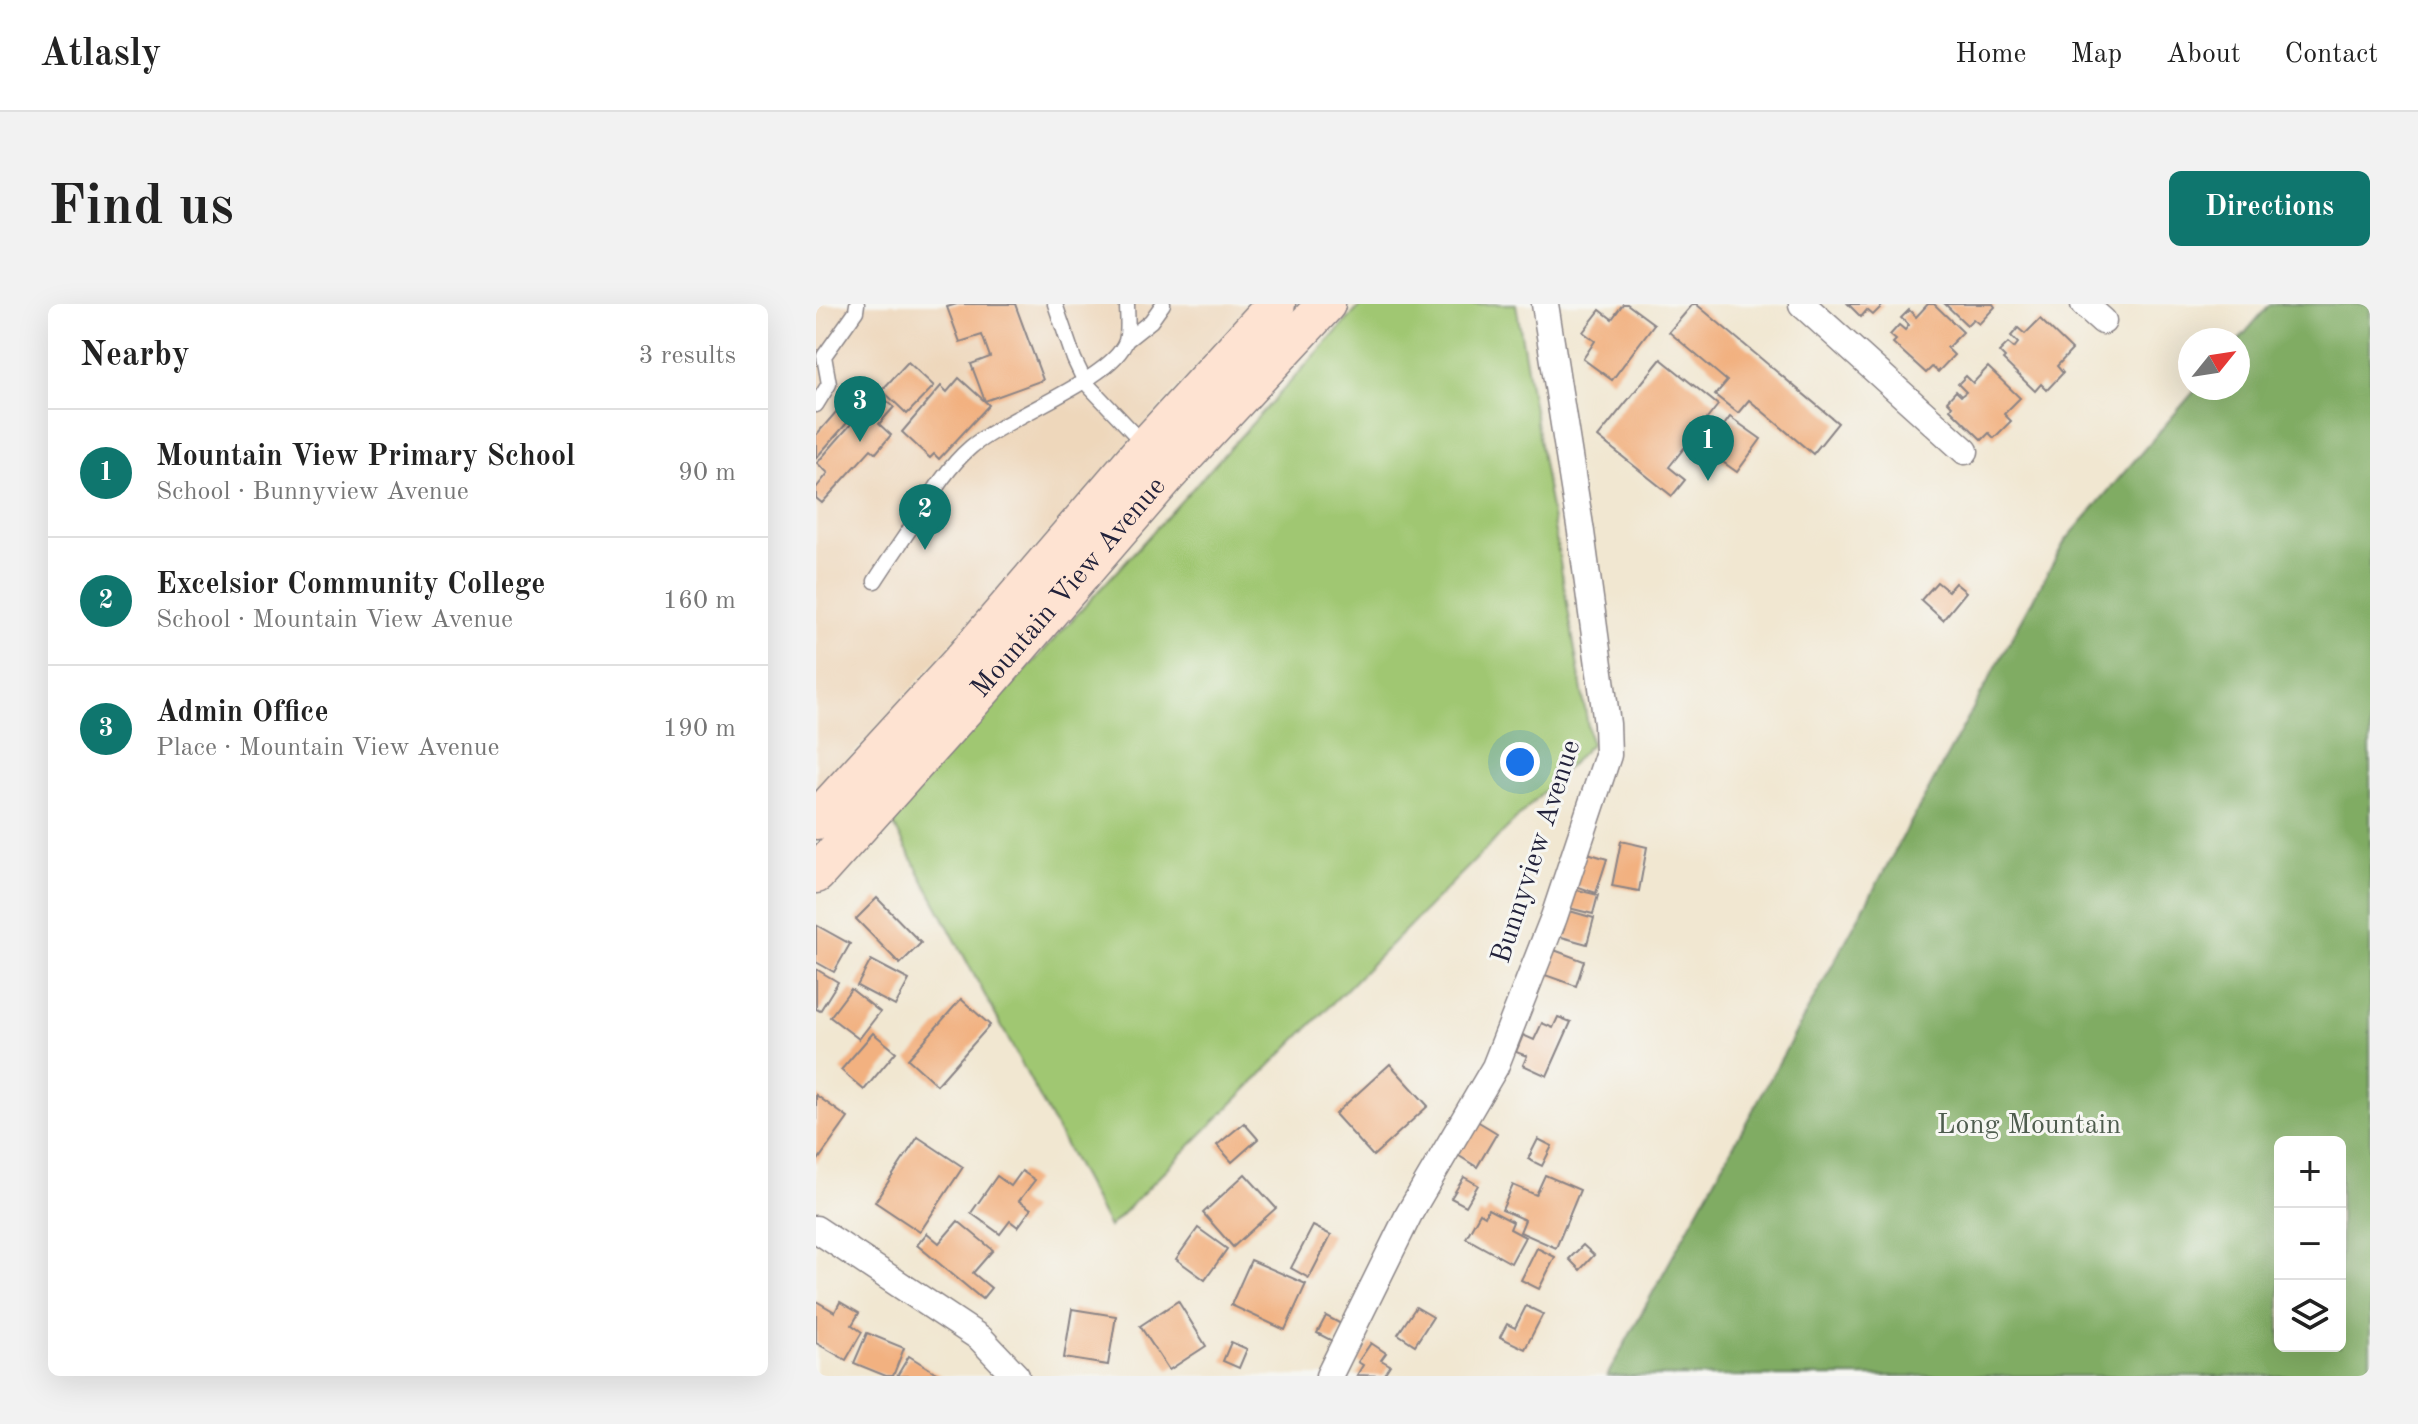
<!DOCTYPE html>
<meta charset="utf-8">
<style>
:root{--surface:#fff;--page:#f2f2f2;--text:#222;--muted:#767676;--line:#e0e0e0;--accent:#0f766e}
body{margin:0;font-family:"Old Standard TT",serif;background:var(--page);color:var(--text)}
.controls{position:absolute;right:24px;bottom:24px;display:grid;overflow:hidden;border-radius:12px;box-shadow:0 8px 32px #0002}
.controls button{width:72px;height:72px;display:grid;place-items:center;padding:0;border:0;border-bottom:2px solid var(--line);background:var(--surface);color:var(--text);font:40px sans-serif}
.compass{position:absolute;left:1362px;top:24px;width:72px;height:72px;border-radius:50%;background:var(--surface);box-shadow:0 8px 32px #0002;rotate:60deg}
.you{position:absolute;left:704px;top:458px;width:28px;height:28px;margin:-20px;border:6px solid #fff;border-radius:50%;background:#1a73e8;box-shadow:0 0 0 12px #1a73e833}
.badge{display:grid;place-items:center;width:52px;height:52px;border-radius:50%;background:var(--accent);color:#fff;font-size:26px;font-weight:700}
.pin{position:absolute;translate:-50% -66px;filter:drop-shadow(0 2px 4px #0008)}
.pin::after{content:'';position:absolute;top:42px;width:28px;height:24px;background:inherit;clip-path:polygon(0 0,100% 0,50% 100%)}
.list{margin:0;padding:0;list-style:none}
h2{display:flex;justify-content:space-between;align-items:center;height:104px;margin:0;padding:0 32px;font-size:34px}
h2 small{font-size:26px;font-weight:400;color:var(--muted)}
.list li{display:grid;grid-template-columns:52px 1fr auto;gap:24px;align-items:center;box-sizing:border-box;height:128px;padding:0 32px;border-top:2px solid var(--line)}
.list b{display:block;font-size:30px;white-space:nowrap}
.list p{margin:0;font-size:26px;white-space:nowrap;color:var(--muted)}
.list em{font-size:26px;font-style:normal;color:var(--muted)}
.icon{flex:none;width:44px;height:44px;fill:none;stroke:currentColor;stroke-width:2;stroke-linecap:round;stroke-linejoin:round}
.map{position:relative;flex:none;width:1554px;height:1072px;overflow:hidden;border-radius:12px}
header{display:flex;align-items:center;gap:48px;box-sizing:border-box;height:112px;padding:0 40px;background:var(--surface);border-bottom:2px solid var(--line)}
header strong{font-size:38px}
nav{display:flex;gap:44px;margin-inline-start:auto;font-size:28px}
.intro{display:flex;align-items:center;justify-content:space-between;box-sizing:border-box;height:192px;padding:0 48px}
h1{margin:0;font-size:56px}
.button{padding:20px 36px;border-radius:12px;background:var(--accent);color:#fff;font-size:28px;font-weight:700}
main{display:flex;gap:48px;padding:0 48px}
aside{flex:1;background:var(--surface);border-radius:12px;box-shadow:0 8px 32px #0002}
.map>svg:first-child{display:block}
</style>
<header>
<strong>Atlasly</strong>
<nav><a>Home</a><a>Map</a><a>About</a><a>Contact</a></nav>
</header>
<div class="intro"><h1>Find us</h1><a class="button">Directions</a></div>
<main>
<aside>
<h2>Nearby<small>3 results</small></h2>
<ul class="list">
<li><span class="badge">1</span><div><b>Mountain View Primary School</b><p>School · Bunnyview Avenue</p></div><em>90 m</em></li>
<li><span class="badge">2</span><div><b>Excelsior Community College</b><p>School · Mountain View Avenue</p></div><em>160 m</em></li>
<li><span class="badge">3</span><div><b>Admin Office</b><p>Place · Mountain View Avenue</p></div><em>190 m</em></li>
</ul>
</aside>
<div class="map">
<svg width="1554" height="1072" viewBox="0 0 1554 1072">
<rect width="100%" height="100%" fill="#f6f6f2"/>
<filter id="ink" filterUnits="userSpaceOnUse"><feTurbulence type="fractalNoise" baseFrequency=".0125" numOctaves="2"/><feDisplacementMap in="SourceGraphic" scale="16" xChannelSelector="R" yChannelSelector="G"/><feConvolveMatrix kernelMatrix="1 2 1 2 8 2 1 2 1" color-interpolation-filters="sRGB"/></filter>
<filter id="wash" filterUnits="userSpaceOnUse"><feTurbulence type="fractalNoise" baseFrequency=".006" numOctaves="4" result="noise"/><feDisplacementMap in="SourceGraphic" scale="32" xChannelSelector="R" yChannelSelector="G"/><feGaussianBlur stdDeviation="1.8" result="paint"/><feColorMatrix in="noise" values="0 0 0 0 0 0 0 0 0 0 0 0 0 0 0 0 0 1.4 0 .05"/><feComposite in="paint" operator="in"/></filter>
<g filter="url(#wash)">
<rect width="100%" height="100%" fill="#f1e7d1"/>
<polygon fill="#eed7bb" points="0,0 436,0 0,492"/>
<polygon fill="#a0c772" stroke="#617456" stroke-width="2" points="546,0 700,0 775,440 293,923 74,514"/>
<path fill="#80ac64" stroke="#516750" stroke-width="2" fill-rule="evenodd" d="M1454,0H1554V1072H791L1249,237L1381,84H1422V37ZM1464,838H1524V1042H1464Z"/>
<g id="blocks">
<g fill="#f2b180">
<polygon points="141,0 199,0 227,76 169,97 155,60 174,53 166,31 144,38 131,3"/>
<polygon points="807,0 811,0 838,20 796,76 767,55 779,37 767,28 784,6 796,15"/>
<polygon points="877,0 880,0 1022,119 997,150 933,96 922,109 899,91 911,77 853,28"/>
<polygon points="1032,0 1068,0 1057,11 1051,6 1045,13"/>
<polygon points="1112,0 1118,0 1147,28 1131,44 1138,51 1122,68 1116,63 1110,69 1077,39 1080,36 1074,31 1083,21 1089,26 1093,21 1085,14 1093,6 1100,13"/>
<polygon points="1129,0 1177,0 1179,3 1163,20 1157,15 1151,21"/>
<polygon points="1224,15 1256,46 1241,62 1247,69 1231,86 1225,80 1219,87 1187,56 1189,54 1183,48 1192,39 1198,44 1202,39 1195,32 1202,24 1209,30"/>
<polygon points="845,55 902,101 853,163 869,176 856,192 782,133"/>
<polygon points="92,58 118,82 91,110 66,86"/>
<polygon points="1172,63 1204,94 1188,110 1195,117 1178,134 1173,129 1166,136 1134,105 1136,102 1131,97 1140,87 1145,92 1150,88 1142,80 1150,72 1157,79"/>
<polygon points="143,74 173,101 123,155 118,150 114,154 86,128 125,82 131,88"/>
<polygon points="62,89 78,103 63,120 75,131 60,149 55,145 6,199 0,194 0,184 12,169 1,159"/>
<polygon points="34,92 46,102 0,154 0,131"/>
<polygon points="914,113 945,135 921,168 890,146"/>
<polygon points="1121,278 1132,287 1139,279 1150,288 1127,316 1105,296"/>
<polygon points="805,537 831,543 823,587 796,582"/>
<polygon points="765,547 791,555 780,589 754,580"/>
<polygon points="749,583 782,591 777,610 745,602"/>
<polygon points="61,594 105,639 84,660 40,615"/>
<polygon points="750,606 778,614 771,640 742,632"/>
<polygon points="0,621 34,640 18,668 0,658"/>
<polygon points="738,646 768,657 760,682 729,671"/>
<polygon points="55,656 93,676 79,702 41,682"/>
<polygon points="0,665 22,678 4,707 0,705"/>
<polygon points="35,685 64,708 43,735 14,713"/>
<polygon points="145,695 174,721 121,781 92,755"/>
<polygon points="742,713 755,718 731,772 707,761 711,752 700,748 707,731 718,736 726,719 737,724"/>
<polygon points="57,729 80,748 48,786 25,766"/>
<polygon points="574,760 612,802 557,852 519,810"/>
<polygon points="0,791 32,814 0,859"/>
<polygon points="661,817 681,829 661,863 640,850"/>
<polygon points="428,819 442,835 416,858 401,841"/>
<polygon points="102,833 147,863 104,928 59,898"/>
<polygon points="722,835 736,842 726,862 712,855"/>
<polygon points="206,867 219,876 203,897 215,905 202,923 194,917 184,930 155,909 181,872 195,882"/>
<polygon points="429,870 460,904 417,943 387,909"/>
<polygon points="729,871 764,886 740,944 704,928 709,916 686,906 697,881 720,891"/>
<polygon points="648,873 662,881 650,902 635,894"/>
<polygon points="672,905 697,918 694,925 709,933 695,959 650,934 664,909 669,912"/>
<polygon points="142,917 177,946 157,969 175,984 166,995 101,941 111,929 123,939"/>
<polygon points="497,922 515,931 493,974 475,964"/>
<polygon points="382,924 411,945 389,976 360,955"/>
<polygon points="767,941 778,951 764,966 753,955"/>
<polygon points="721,944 739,953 723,985 705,976"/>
<polygon points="435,956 490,980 469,1026 415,1001"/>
<polygon points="0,997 19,1008 24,998 43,1009 36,1021 46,1028 30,1056 0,1039"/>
<polygon points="362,997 390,1042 353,1066 324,1022"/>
<polygon points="710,1002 727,1010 709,1045 684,1033 691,1020 699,1024"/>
<polygon points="600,1003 617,1013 599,1041 582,1030"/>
<polygon points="256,1005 300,1012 292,1061 248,1054"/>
<polygon points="510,1012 527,1021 518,1038 501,1029"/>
<polygon points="51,1029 88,1044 77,1072 70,1072 38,1059"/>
<polygon points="415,1038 431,1045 423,1064 407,1057"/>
<polygon points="555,1039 570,1049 565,1056 574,1061 567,1072 541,1071 547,1061 542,1058"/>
<polygon points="93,1052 125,1072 81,1072"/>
</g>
</g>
</g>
<g filter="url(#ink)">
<use href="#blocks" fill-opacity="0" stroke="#8a8486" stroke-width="2"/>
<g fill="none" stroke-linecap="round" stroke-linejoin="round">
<g stroke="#8a8486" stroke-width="17">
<g id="service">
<polyline points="239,0 258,55 269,78 330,142"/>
<polyline points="311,36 335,17 347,0"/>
<polyline points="0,101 13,80 8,52 40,7 41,0"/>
<path d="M59,277C73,255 89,233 103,211C118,186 133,162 155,143C190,113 297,75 310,37C313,26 311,11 311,0"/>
</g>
</g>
<g stroke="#8a8486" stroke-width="29">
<g id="minor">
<polyline points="986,0 1149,147"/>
<polyline points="1268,0 1287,17"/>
<polyline points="0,925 164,1034 200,1072"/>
<polyline points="513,1072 593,910 679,763 738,613 792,451 791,420 765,228 729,0"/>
</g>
</g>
<g stroke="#8a8486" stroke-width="41">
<g id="secondary">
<polyline points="0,516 143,360 330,142 460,0"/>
<path id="s1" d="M0,570L168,383L350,172L510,0"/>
</g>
</g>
<use href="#service" stroke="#fff" stroke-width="14"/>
<use href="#minor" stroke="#fff" stroke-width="26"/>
<use href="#secondary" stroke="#fee3d2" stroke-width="38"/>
</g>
</g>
<g text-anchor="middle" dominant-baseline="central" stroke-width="6" stroke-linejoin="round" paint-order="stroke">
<g font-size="28" fill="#22223b" stroke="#f6f6f2">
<text stroke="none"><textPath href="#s1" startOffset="382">Mountain View Avenue</textPath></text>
<text transform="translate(721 548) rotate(-72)">Bunnyview Avenue</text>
</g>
<g font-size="28" fill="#4e5c4e" stroke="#f6f6f2">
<text x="1213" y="822">Long Mountain</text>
</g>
</g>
</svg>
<div class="controls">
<button>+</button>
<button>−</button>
<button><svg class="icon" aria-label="layers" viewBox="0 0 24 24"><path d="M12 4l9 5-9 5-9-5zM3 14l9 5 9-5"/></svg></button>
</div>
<svg class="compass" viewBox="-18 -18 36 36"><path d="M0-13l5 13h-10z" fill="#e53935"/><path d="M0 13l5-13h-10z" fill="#767676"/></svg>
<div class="you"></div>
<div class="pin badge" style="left:892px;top:177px">1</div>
<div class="pin badge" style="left:109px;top:246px">2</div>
<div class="pin badge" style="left:44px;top:138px">3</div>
</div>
</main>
